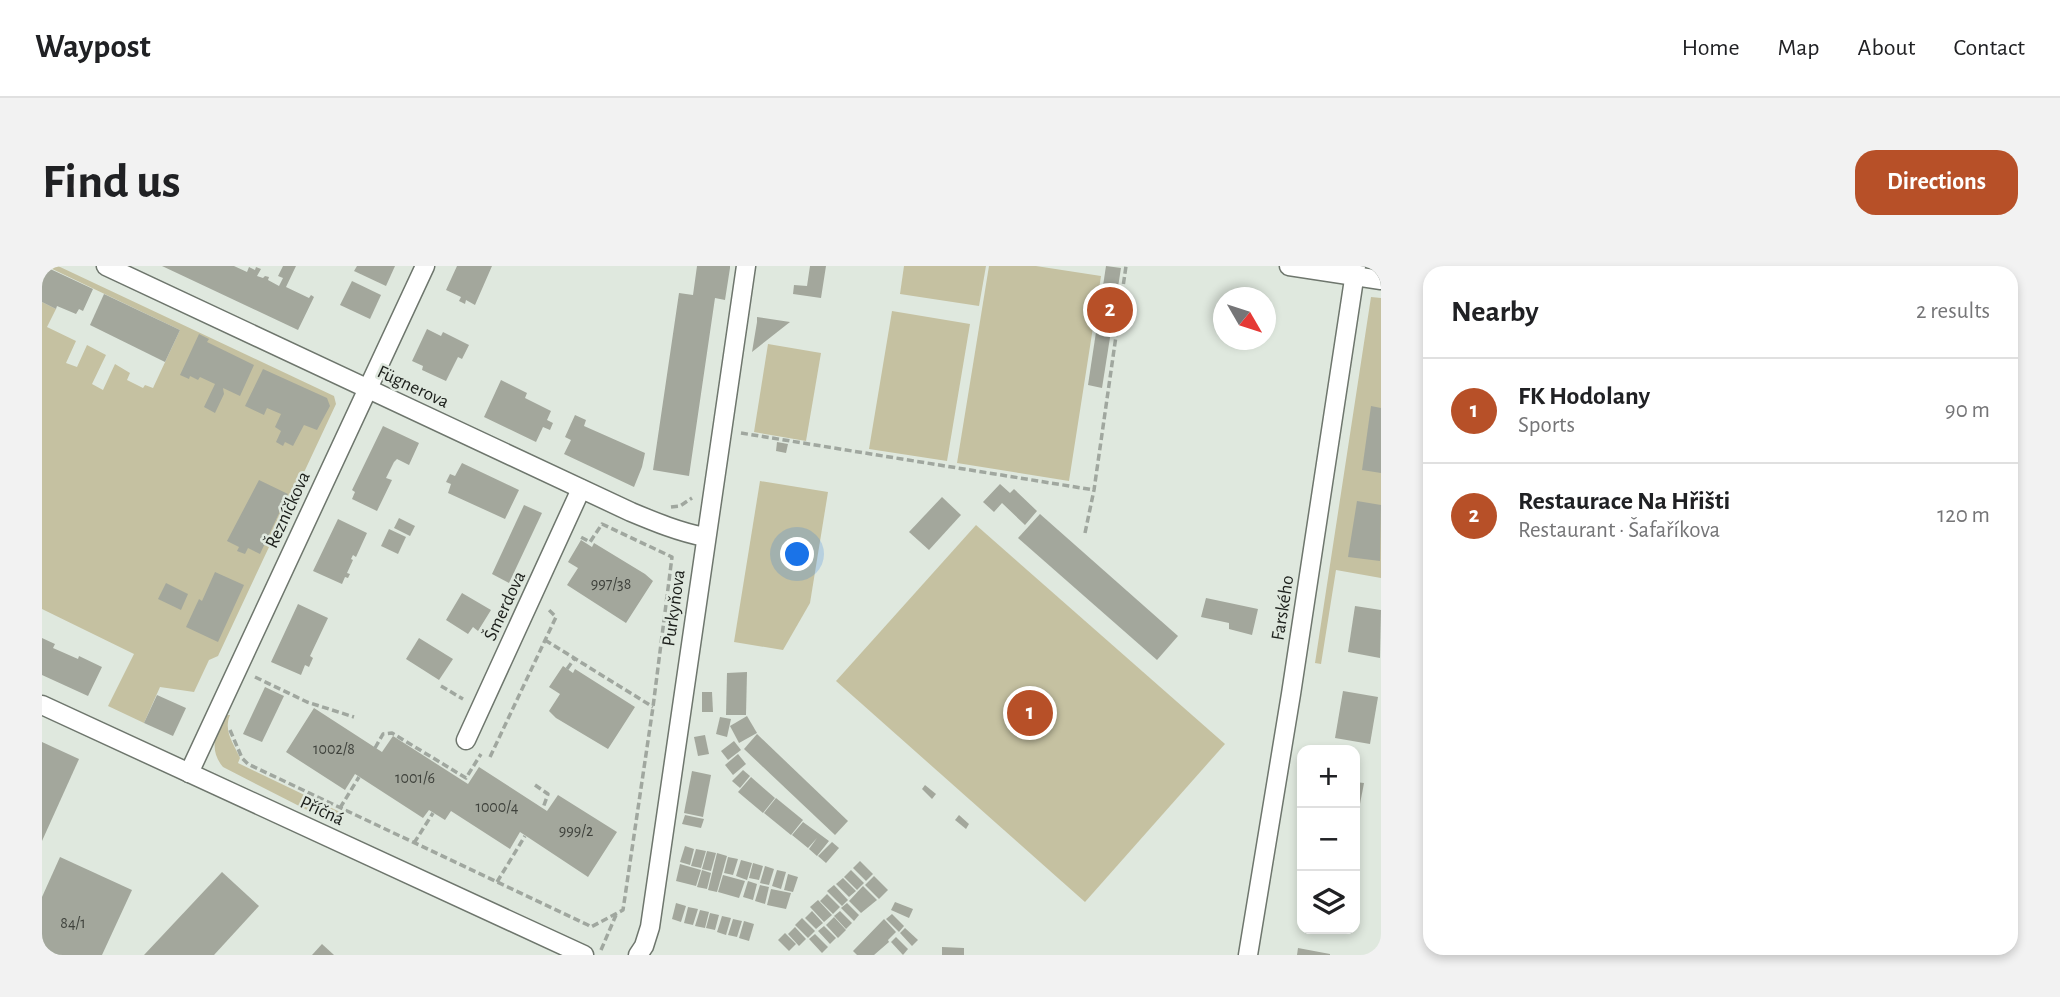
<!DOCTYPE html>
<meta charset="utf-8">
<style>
:root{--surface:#fff;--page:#f2f2f2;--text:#202124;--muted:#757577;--line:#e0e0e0;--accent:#b75028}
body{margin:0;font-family:"Alegreya Sans",sans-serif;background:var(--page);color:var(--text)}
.controls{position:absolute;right:21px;bottom:21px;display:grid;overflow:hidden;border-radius:14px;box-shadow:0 4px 10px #0003}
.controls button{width:63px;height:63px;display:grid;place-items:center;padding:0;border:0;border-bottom:2px solid var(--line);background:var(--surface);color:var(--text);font:35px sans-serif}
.compass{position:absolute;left:1171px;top:21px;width:63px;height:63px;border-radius:50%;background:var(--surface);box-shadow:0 4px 10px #0003;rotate:129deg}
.you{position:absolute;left:756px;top:289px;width:24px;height:24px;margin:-18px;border:5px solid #fff;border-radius:50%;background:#1a73e8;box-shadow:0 0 0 10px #1a73e833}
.badge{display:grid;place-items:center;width:46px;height:46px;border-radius:50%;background:var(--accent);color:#fff;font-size:23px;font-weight:700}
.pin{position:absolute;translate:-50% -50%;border:4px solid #fff;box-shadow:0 2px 7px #0006}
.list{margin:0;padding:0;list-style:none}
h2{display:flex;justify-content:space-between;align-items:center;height:91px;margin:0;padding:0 28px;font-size:30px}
h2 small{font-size:23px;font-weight:400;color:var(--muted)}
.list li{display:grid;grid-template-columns:46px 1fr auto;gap:21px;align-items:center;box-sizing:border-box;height:105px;padding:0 28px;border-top:2px solid var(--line)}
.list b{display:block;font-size:26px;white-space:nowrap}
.list p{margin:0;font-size:23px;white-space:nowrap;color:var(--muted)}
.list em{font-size:23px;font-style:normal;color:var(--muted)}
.icon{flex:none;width:38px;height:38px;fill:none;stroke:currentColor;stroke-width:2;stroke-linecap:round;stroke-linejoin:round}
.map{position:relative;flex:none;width:1339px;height:689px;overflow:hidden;border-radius:21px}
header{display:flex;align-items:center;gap:42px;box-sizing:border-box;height:98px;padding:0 35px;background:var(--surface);border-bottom:2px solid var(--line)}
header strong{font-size:33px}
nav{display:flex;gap:38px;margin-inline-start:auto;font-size:24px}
.intro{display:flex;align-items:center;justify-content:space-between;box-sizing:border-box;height:168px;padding:0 42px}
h1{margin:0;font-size:49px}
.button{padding:18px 32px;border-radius:21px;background:var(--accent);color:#fff;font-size:24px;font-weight:700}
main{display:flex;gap:42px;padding:0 42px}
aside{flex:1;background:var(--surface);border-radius:21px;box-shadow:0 4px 10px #0003}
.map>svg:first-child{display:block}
</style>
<header>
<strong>Waypost</strong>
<nav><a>Home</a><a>Map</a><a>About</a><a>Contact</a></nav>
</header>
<div class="intro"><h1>Find us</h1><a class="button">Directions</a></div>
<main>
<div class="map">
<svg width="1339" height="689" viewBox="0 0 1339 689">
<rect width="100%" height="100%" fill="#dfe8de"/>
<g fill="#c5c1a1">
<polygon points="4,0 16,0 292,130 294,138 176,390 167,394 152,426 118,421 102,457 66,440 92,388 0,343 0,36 14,43 5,61 34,75 24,97 35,101 45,79 64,89 50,118 61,124 73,98 88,107 85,114 101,122 103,119 111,122 138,64"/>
<polygon points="862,0 944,0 937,40 858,28"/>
<polygon points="947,0 994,0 1059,10 1027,215 915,197"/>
<polygon points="1329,31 1339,32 1339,312 1294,304 1279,398 1273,397"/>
<polygon points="850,45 928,58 905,195 827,183"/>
<polygon points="726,78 779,87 764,175 712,166"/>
<polygon points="718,215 786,226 768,337 741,384 692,376"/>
<polygon points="934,259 1183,478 1043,636 794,415"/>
<path d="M186,449H188C181,465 192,478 198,492L196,497L298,546L293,556L263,543L181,501C167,485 173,468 181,451Z"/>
</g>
<g fill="#a3a79c">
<polygon points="120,0 192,0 205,6 207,1 213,4 214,1 219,3 215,10 221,12 223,10 227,11 226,14 237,20 241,12 236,10 241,0 254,0 244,21 267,32 269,29 272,31 256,64"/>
<polygon points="315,0 353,0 344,20 312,5"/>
<polygon points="415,0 450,0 433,39 424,34 423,38 417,35 419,31 404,24"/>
<polygon points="655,0 688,0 688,2 683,34 673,32 647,210 611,204 637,27 651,29"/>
<polygon points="768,0 784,0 779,32 751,28 752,19 765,20"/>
<polygon points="1064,0 1079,2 1060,122 1046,119"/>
<polygon points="4,1 51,23 41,45 37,43 34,48 15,40 14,43 0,36 0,8"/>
<polygon points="310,15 339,29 328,53 298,39"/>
<polygon points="62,28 138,64 123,96 48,59"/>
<polygon points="715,51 748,56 710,86 715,56"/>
<polygon points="385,63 399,70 401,66 427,79 420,93 416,91 404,115 380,104 381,100 370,95"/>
<polygon points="157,68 167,73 165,76 212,99 198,130 181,122 182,128 173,147 162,141 173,118 158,111 156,114 148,110 147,113 138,109"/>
<polygon points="221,103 285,132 288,140 275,164 262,159 251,180 243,176 241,180 234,176 239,165 233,161 239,148 225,142 222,149 203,140"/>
<polygon points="459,114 485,127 483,132 509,145 505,154 511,157 508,164 501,161 494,176 442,151"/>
<polygon points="1329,140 1339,142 1339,207 1320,204"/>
<polygon points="533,149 544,154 542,160 603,187 600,201 592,221 522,188 529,174 523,171"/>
<polygon points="341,160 377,177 367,199 355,193 352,196 344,212 350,214 335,245 310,233 313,226 310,224"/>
<polygon points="735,176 746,178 744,187 734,185"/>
<polygon points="420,197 477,224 463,253 406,227 409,218 404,216 408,208 413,210"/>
<polygon points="217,214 246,228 218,288 206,282 203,288 195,285 197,281 185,275"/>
<polygon points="958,218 968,227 972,223 995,245 983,259 960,237 952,246 941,236"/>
<polygon points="900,231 919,249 887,284 867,266"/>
<polygon points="1315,235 1339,239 1338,295 1306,291"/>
<polygon points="482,239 500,247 467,317 450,308"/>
<polygon points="998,248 1136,370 1115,394 976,272"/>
<polygon points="357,252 373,260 368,270 352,262"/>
<polygon points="296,253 325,267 314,291 311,289 309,293 311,294 305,307 308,308 306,312 303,311 300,318 271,305"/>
<polygon points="347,263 364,271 356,288 339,280"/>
<polygon points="539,274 550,281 552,277 603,308 611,315 584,357 525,319 536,302 526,296"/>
<polygon points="173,306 202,319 176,376 144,361 157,333 160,335"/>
<polygon points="124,317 146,328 139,344 116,333"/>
<polygon points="420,327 449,344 436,365 431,361 426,368 404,354"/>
<polygon points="1164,332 1216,343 1210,369 1187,363 1187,357 1159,351"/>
<polygon points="256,338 286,352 268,390 271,392 267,401 263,399 259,409 229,396"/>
<polygon points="1313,340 1339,344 1338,392 1306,386"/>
<polygon points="0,372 13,378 11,382 36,393 37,390 60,401 46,430 0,409"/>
<polygon points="377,372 411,393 397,414 364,393"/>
<polygon points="521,400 531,407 533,403 593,441 566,483 514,452 507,445 518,428 507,421"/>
<polygon points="705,406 704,449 684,449 685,407"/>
<polygon points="223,421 242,430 220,476 201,468"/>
<polygon points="1301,425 1336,431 1328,478 1293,472"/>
<polygon points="660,426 670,426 671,446 660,446"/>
<polygon points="115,429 144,442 131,470 102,457"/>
<polygon points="272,442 340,486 351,470 426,518 437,501 505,545 516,529 575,566 546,611 478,566 468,583 409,545 403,554 387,544 381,552 313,508 303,524 244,486"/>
<polygon points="705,450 715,467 697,477 688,460"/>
<polygon points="678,451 689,453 685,471 674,468"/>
<polygon points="715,468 806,555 793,569 702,483"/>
<polygon points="663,469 667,488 656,490 652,471"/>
<polygon points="692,475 699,484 686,494 679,485"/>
<polygon points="0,476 37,493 0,575"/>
<polygon points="696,488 704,498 691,509 683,499"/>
<polygon points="701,504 708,510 698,522 690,515"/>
<polygon points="650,505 669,509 661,551 642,547"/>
<polygon points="709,511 733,532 721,547 696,526"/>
<polygon points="1313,516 1322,517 1314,559 1313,559"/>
<polygon points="883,519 894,528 890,533 880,523"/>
<polygon points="734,532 761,554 749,569 722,547"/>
<polygon points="643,549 662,553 659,562 640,558"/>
<polygon points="917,549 927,558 924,563 913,554"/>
<polygon points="761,556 787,575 775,590 767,583 775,572 766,582 750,569"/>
<polygon points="790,576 797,582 784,597 776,590"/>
<polygon points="643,580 652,583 648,599 638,596"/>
<polygon points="654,583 664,585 659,602 649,600"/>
<polygon points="665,585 674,587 669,605 660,603"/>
<polygon points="675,587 685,590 675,626 666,624"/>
<polygon points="18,591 90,624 60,689 0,689 0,631"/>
<polygon points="686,591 696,593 691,609 682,607"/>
<polygon points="699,594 710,597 705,614 694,610"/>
<polygon points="818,595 831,608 824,615 811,602"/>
<polygon points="711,597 721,600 717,614 707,612"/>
<polygon points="638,598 659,604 654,620 634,615"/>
<polygon points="723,600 732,603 727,619 718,617"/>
<polygon points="660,604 669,607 665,623 655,621"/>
<polygon points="735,604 744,606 739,623 730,620"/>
<polygon points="809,604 822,617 815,624 802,611"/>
<polygon points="180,606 217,640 172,689 102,689"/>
<polygon points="746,608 756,611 751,626 742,624"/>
<polygon points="681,609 703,615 697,632 676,626"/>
<polygon points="832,610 846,624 837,633 823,619"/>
<polygon points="801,612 814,625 807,631 794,618"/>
<polygon points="706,615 715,618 711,634 701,631"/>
<polygon points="718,619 727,621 723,638 713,635"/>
<polygon points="792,619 806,634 800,640 785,625"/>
<polygon points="821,620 835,634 819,647 807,635"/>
<polygon points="729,623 749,627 744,643 725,639"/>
<polygon points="785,628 798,641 791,648 778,635"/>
<polygon points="776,634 790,649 782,656 768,641"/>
<polygon points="853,636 871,643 867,652 849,644"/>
<polygon points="634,637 644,640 639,656 630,653"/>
<polygon points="805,637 817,649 812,655 799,642"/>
<polygon points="646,641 656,643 651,659 642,657"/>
<polygon points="658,644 667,646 663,662 653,660"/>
<polygon points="770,645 781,657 774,663 763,652"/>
<polygon points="798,645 810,657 804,663 792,650"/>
<polygon points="668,647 677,649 673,664 664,662"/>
<polygon points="850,648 862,660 857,666 844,653"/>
<polygon points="680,650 689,652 684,669 675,666"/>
<polygon points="792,651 804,664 796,672 784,659"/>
<polygon points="760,652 773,665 766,672 753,659"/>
<polygon points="691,653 700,655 695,671 686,669"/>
<polygon points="842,653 854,666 846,674 847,676 832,689 815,689 811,685"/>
<polygon points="702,655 712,658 707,675 697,672"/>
<polygon points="782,660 794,672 788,678 776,665"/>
<polygon points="753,661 764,673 757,680 746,668"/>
<polygon points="863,662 876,674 870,680 858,667"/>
<polygon points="743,667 754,678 747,685 736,674"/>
<polygon points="773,668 786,681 780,687 767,673"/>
<polygon points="854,671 866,683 861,689 849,676"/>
<polygon points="280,678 292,689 270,689"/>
<polygon points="900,681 922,682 922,689 900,689"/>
<polygon points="1256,682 1288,688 1288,689 1255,689"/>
</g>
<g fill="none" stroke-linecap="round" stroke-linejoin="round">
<g stroke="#6e766d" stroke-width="21">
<g id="street">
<path d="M64,0L589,246C613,256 637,266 663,271"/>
<polyline points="1247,0 1339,14"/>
<polyline points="0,439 542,689"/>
<polyline points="424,474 539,223"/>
<polyline points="147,507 383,0"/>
<polyline points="596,689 602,680 608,661 704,0"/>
<polyline points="1206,689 1249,428 1314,0"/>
</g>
</g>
<g stroke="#a0a79f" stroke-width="3.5" stroke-dasharray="7 3.5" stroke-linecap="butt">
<polyline points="699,167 1052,224"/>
<polyline points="629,241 638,240 650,232"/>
<polyline points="1043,267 1052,224 1084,0"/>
<polyline points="503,374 611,441"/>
<polyline points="525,403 533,392"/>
<polyline points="213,411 265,436 312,451"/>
<polyline points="399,420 421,433"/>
<polyline points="188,464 200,492 206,498 546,659 549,661 581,644 611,441 630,291 560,258 548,276 537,270"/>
<polyline points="333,482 341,468 350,467 424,512 439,488"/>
<polyline points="448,491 514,351 506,343"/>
<polyline points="493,519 506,528 501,542"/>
<polyline points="298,542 317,511"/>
<polyline points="372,577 391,547"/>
<polyline points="455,616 483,570"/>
<polyline points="559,684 574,649"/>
</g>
<use href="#street" stroke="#fff" stroke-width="18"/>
</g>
<g text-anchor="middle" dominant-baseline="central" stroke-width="5" stroke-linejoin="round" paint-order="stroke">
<g font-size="16" fill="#3e413b">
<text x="569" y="318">997/38</text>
<text x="292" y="483">1002/8</text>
<text x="373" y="512">1001/6</text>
<text x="455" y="541">1000/4</text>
<text x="534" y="565">999/2</text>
<text x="31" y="657">84/1</text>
</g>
<g font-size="19" fill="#1c1f1b" stroke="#dfe8de">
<text transform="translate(371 121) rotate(25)">Fügnerova</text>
<text transform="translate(246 244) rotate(-65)">Řezníčkova</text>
<text transform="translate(463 340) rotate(-65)">Šmerdova</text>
<text transform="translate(632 342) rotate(-82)">Purkyňova</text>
<text transform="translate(1241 342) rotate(-81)">Farského</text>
<text transform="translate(280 545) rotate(25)">Příčná</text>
</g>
</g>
</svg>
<div class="controls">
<button>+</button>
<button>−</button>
<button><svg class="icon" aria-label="layers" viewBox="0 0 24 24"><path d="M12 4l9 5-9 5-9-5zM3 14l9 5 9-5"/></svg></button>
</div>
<svg class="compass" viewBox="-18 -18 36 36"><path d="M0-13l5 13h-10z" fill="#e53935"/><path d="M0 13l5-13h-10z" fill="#757577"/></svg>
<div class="you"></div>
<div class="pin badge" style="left:988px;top:447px">1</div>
<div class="pin badge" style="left:1068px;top:44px">2</div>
</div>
<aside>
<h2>Nearby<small>2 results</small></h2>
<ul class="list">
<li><span class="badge">1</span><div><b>FK Hodolany</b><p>Sports</p></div><em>90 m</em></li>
<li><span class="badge">2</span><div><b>Restaurace Na Hřišti</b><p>Restaurant · Šafaříkova</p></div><em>120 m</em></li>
</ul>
</aside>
</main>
